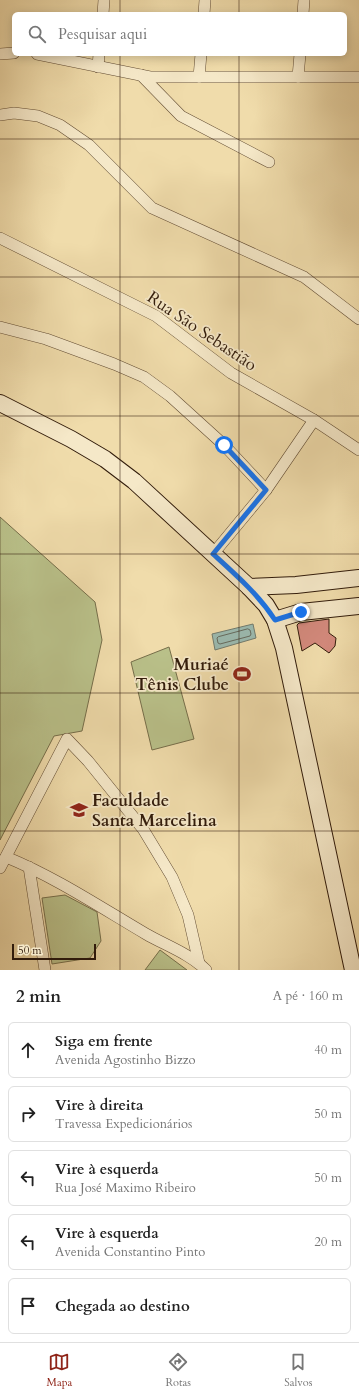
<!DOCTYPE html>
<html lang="pt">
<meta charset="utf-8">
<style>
:root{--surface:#fff;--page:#f2f2f2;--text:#222;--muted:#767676;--line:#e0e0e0;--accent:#8f2418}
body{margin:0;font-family:Cardo,serif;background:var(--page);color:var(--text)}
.scale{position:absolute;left:12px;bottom:10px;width:84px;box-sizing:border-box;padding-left:4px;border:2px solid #321c0b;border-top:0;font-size:11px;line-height:14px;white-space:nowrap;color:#321c0b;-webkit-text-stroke:3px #f5e8c8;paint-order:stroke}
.stop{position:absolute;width:12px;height:12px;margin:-9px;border:3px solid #1a73e8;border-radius:50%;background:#fff}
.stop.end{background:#1a73e8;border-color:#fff;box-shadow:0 1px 4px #0008}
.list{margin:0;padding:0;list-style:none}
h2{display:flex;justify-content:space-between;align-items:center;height:52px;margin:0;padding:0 16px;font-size:17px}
h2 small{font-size:13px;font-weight:400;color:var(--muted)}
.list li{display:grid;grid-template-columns:26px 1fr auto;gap:12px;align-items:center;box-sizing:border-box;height:56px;margin:0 8px 8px;padding:0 8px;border:1px solid var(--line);border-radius:6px}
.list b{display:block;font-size:15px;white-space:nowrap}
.list p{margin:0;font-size:13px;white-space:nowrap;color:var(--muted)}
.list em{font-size:13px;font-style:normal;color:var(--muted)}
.icon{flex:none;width:22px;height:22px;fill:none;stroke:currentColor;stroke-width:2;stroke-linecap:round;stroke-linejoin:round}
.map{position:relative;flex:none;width:359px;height:970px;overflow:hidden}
.search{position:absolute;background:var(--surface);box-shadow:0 2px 10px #0003;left:12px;right:12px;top:12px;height:44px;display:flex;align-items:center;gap:10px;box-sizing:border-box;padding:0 14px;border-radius:6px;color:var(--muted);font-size:15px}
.sheet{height:372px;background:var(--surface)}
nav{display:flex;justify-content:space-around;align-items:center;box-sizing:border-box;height:56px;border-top:1px solid var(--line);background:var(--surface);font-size:11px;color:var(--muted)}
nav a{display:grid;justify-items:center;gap:2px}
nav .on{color:var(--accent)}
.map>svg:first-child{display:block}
</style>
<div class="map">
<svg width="359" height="970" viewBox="0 0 359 970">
<rect width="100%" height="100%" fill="#f0dcab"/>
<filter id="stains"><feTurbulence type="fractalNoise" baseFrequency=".005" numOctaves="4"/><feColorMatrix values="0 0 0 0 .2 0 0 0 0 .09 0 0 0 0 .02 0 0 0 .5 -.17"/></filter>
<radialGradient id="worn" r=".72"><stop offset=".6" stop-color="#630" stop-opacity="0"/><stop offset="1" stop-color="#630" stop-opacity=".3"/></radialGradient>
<g fill="#b9c089" stroke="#766e4a">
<polygon points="0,517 95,602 102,640 82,731 54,736 0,840"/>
<polygon points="169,647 194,739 152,750 131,662"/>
<polygon points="65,895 97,912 101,941 90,958 52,964 42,898"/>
<polygon points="160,950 187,970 145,970"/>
</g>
<polygon fill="#9bbab0" stroke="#717b6e" points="253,624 256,638 215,650 212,634"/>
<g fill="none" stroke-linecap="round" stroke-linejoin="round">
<polygon stroke="#666b5e" stroke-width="1" points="248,629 250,630 251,634 250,636 220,644 218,643 217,638 218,637"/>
</g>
<polygon fill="#d3897c" stroke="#321c0b" points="329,619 329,633 336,638 335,646 329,653 315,643 302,651 297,625 299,623"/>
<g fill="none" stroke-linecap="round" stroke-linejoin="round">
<g stroke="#624c33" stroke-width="12">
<g id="street">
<polyline points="103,14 104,0"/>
<polyline points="204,14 205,0"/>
<polyline points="303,14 304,0"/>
<polyline points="0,54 14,53"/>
<polyline points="37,54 150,77 359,77"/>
<polyline points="98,67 99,54"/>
<polyline points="141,75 181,116 269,162"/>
<polyline points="199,77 201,54"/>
<polyline points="298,77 300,54"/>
<polyline points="0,115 14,113 38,116 60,125 89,145 152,208 304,277 359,319"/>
<polyline points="0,238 156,316 231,373 314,420 359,450"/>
<polyline points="0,327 46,339 114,364 144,377 170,396 224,445 266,490"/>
<polyline points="213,554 266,490 314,420"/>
<path d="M6,857C55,877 100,907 146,934C165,945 190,954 206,970"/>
<polyline points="29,867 45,970"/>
<polyline points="0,868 67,739 88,761 143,829 172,877 188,915 199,963"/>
</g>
</g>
<g stroke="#321c0b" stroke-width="18">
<g id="secondary">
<polyline points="0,403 71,439 105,459 134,481 249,587 266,605 275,620 284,648 353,970"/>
<polyline points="249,587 296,585 359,578"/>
<polyline points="275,620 301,612 359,606"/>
</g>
</g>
<use href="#street" stroke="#f5e8c8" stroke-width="11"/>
<use href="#secondary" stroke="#f5e8c8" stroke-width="16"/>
</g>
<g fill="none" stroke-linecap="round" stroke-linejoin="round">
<path stroke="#1a73e8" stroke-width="5" d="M224,445L266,490L213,554C235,574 258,594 275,620L301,612"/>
</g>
<path fill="none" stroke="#321c0b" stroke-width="1" stroke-opacity="0.55" d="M120,0V14M239,0V14M120,54V970M239,54V970M0,139H359M0,277H359M0,416H359M0,554H359M0,693H359M0,831H359"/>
<defs>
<g id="stadium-bare" transform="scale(1.38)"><path d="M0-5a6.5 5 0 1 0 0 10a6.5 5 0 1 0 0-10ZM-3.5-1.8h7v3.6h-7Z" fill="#8f2418" stroke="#f5e8c8" stroke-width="2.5" paint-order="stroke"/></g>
<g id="university-bare" transform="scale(1.38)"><path d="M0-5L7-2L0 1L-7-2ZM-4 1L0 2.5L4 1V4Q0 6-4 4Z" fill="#8f2418" stroke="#f5e8c8" stroke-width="2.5" paint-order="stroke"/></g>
</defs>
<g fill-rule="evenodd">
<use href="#stadium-bare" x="242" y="674"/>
<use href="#university-bare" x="79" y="810"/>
</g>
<g text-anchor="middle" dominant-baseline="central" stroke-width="3.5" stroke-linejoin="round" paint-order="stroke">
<g font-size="17" fill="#321c0b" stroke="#f5e8c8">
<text transform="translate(202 331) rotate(34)">Rua São Sebastião</text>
</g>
<g font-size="17" font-weight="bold" fill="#321c0b" stroke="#f5e8c8" text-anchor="end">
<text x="229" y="664">Muriaé<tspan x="229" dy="20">Tênis Clube</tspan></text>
<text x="92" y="800" text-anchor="start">Faculdade<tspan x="92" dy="20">Santa Marcelina</tspan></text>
</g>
</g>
<rect width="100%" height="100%" filter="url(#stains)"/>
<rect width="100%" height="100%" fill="url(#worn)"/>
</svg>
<div class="scale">50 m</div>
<div class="stop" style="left:224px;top:445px"></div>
<div class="stop end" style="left:301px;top:612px"></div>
<div class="search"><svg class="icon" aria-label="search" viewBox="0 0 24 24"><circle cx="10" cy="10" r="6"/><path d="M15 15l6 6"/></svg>Pesquisar aqui</div>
</div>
<section class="sheet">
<h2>2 min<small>A pé · 160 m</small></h2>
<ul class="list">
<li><svg class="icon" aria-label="ahead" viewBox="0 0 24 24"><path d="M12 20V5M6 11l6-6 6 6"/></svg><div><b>Siga em frente</b><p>Avenida Agostinho Bizzo</p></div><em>40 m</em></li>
<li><svg class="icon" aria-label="right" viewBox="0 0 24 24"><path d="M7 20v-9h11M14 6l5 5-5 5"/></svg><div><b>Vire à direita</b><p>Travessa Expedicionários</p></div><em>50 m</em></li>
<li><svg class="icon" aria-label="left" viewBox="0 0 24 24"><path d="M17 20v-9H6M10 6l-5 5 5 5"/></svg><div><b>Vire à esquerda</b><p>Rua José Maximo Ribeiro</p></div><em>50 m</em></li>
<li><svg class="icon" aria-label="left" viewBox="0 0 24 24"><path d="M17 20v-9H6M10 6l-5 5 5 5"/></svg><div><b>Vire à esquerda</b><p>Avenida Constantino Pinto</p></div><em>20 m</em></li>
<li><svg class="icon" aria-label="arrive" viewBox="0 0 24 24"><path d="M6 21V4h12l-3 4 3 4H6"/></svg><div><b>Chegada ao destino</b></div></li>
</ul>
</section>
<nav>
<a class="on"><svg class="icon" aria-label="map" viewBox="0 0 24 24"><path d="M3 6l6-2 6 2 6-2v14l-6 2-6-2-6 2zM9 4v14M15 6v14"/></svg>Mapa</a>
<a><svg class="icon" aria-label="directions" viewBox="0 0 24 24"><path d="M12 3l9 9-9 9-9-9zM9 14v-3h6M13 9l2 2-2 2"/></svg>Rotas</a>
<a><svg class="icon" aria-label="saved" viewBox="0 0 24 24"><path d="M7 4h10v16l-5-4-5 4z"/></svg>Salvos</a>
</nav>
